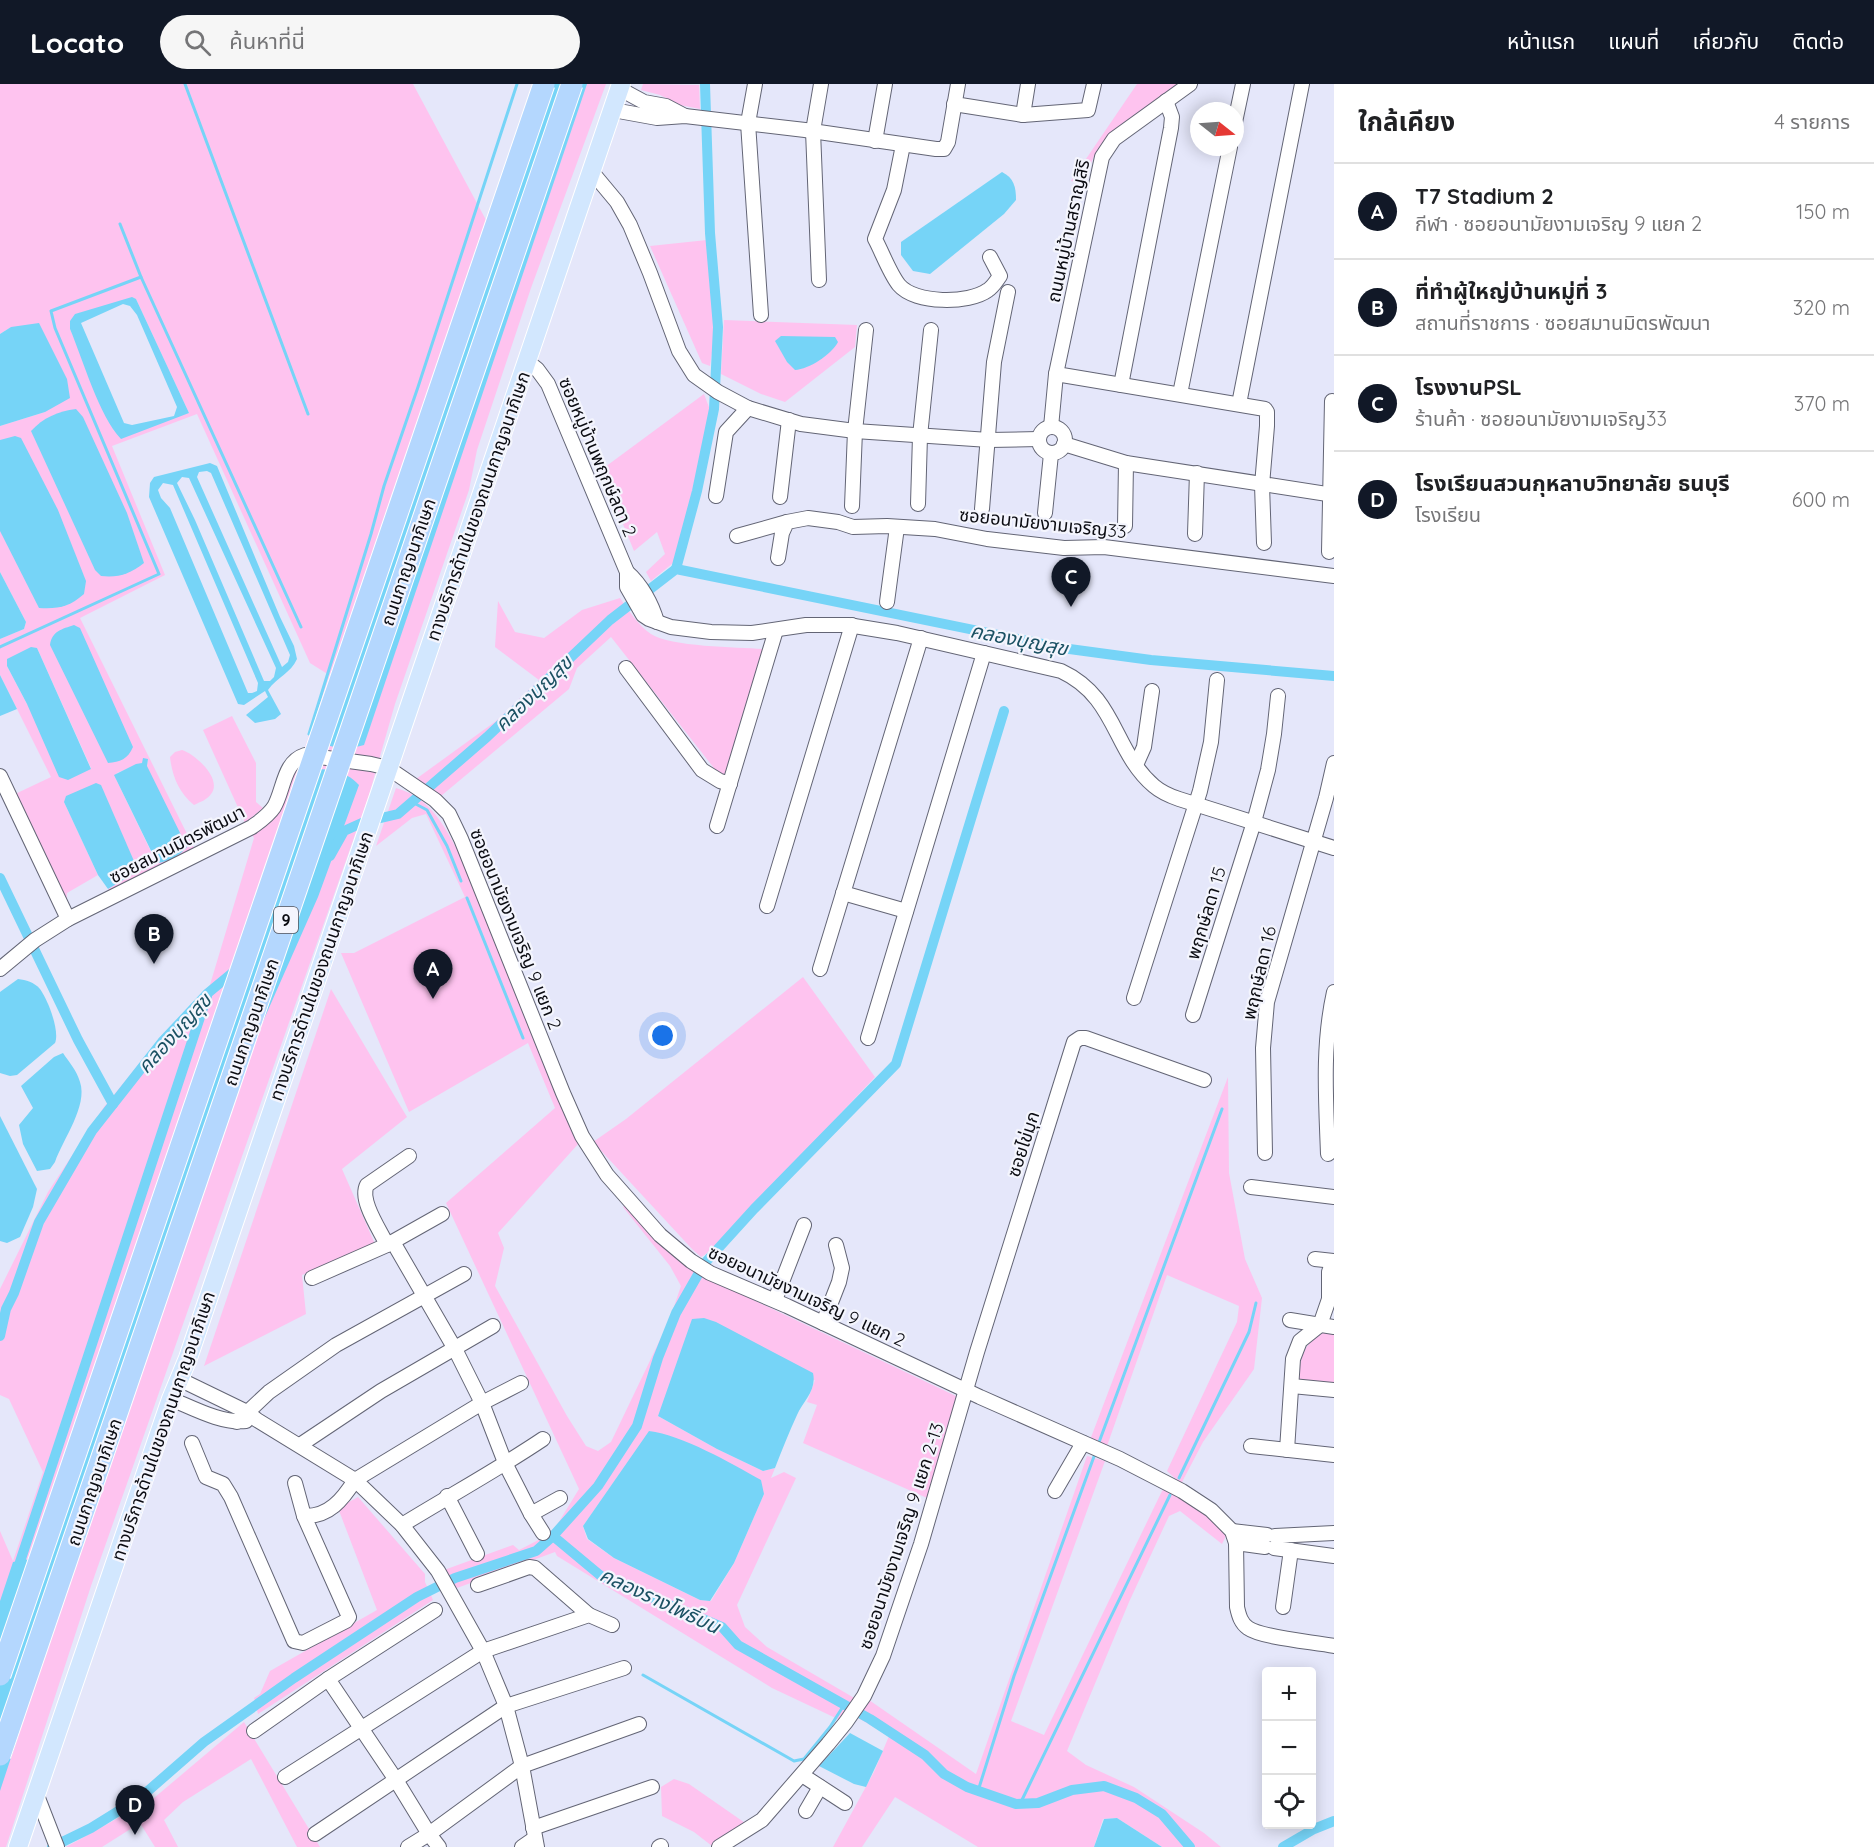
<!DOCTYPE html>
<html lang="th">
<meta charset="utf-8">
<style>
:root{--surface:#fff;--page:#f6f6f6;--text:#202124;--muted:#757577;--line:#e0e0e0;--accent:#111827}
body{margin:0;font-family:Quicksand,"Noto Sans Thai",sans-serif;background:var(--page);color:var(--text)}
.controls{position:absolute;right:18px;bottom:18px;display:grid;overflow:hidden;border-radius:6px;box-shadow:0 3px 15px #0003}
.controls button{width:54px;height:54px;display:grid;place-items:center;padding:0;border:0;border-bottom:2px solid var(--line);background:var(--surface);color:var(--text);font:30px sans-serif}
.compass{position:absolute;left:1190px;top:18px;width:54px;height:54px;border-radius:50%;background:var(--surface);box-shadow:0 3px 15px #0003;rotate:107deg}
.you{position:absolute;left:663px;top:952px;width:21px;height:21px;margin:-15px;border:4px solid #fff;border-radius:50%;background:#1a73e8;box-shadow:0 0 0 9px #1a73e833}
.badge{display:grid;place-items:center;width:39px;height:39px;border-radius:50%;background:var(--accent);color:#fff;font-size:20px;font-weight:700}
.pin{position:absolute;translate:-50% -50px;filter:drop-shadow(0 2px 3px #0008)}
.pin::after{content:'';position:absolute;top:32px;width:21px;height:18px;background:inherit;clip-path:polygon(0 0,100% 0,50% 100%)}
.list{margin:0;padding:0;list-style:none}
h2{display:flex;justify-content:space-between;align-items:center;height:78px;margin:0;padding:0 24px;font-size:26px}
h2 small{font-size:20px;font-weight:400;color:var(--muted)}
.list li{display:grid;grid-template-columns:39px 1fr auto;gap:18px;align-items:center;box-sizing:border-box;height:96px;padding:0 24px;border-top:2px solid var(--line)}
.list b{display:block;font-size:22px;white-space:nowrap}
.list p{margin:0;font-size:20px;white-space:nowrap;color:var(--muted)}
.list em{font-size:20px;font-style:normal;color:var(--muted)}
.icon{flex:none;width:33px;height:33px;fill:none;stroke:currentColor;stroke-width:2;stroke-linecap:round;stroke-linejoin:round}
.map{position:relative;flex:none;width:1334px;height:1763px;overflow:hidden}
header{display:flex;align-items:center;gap:36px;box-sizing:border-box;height:84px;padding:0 30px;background:var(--accent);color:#fff}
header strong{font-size:28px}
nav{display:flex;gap:33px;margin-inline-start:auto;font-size:21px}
.search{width:420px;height:54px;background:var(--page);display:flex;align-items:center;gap:15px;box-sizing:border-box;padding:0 21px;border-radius:33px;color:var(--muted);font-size:22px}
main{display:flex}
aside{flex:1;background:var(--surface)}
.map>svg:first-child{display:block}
</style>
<header>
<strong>Locato</strong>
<div class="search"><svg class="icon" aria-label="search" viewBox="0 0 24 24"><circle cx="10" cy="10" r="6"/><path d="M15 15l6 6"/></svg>ค้นหาที่นี่</div>
<nav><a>หน้าแรก</a><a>แผนที่</a><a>เกี่ยวกับ</a><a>ติดต่อ</a></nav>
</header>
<main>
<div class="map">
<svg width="1334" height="1763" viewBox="0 0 1334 1763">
<rect width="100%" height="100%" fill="#e5e7fa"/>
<g fill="#fec3ef" fill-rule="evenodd">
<path d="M0,0H413L486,136L533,0H606L531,204L477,366L469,406L395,620L369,711L91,1502L6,1763H0V1447L13,1477L43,1388L9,1315L0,1311V1205L48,1108L104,1023L160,954L209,904L254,754L251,749L265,743L300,678L329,591L310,579L197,330L112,362L165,491L80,534L194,764L110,809L108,805L133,790L64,718L98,791L67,809L66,823L13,711L51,693L0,591V555L24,545L26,538L0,488V342L45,328L11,243L0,250ZM136,215L189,329L114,347L70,245L76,230ZM37,564L91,684V685L27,620L7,582ZM148,675L147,682L156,778L116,695L117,689L142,679Z"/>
<polygon points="643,0 699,1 700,25 680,21 660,11 641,6"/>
<polygon points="1137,0 1180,0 1109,53 1094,72 1083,99 1071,97"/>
<polygon points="707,156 716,242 710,282 702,279 650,162"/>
<polygon points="724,236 857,241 855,263 785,318 761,310 721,290"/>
<polygon points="704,310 710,326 690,418 673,479 651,497 646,488 665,470 657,448 634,467 601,386"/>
<path d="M620,514C629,527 638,541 651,550C670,563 737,563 763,565L726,691L721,693L611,553L577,584L569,605L441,712L416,695L496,637L539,596L495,563L498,517L515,548L544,554L582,526Z"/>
<polygon points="232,632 256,679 256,718 263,724 245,739 203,646"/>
<path d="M182,666C195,670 223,695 211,710C207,716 200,718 194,721C179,709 172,692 170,673L175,668Z"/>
<path d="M396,704C433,714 447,747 464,779L579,1059L498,1149L504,1164L495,1202L567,1332L586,1362L598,1367L611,1358L669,1237L681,1202L670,1182L623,1123L627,1120L707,1194L958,1313L959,1320L927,1414L803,1359L817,1321L807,1318L815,1296L660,1327L658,1332L717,1365L763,1387L775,1384L771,1394L784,1388L796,1394L737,1521L745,1543L767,1563L856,1615L869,1616L976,1690L1087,1372L1105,1377L1011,1637L1044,1651L1162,1407L1166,1403L1215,1435L1226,1452L1222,1460L1180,1427L1169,1432L1129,1518L1067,1667L1086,1681L1134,1703L1204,1749L1221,1763H1162L1117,1734L1103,1735L1094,1763H978L895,1713L862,1763H833L874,1688L889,1652L848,1628L842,1637L772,1604L557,1472L555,1468L457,1504L444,1486L513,1461L519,1466L552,1449L579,1405L446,1119L555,1024L528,959L409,1028L341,869H354L465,813L426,730L412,734L376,762ZM650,1347L764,1410L734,1479L711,1517L700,1516L614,1474L587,1455L583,1442Z"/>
<polygon points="803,893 875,993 712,1166 701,1173 692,1165 593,1058 626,1035"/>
<polygon points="331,905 407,1033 342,1085 375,1160 302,1191 306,1230 204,1282"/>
<polygon points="1228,993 1229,1089 1245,1175 1262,1214 1254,1285 1203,1358 1181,1400 1167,1387 1237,1238 1239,1222 1167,1191 1107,1362 1090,1356"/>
<path d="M1329,1246L1334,1247V1301L1297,1296C1303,1269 1302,1259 1329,1246Z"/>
<polygon points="358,1413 425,1490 425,1498 433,1516 258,1630 254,1614 260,1610 270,1587 377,1526 338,1424"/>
<polygon points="244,1638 320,1763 297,1763 251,1675 183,1718 164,1736 178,1763 155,1763 140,1739 102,1763 66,1763 154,1714"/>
<polygon points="674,1695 689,1700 748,1741 712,1762 694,1748 662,1732 661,1703"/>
</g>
<g fill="#76d4f7" fill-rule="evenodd">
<path d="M539,0H587L364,661C347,666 334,664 316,658Z"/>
<path d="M1002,88C1014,94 1016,103 1016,116L1004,130L930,190L913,187L901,171V158Z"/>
<path d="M132,213L136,215L189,329L121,355C99,332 83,276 70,245V237L75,230ZM123,220L130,222L137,231L177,323L174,332L132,341L124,339L81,239Z"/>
<polygon points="39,239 67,295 70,314 45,328 0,342 0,250 11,243"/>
<path d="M781,252L835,253L838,258C831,271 809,285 795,286L787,278L775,257Z"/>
<path d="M76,325L83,333L127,429L144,479C130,490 118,494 101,492L95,486L31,347C43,334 58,327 76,325Z"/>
<path d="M15,352L21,354L58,426L86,497L84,510C69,523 59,525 39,524L0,447V356Z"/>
<path d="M210,379L217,382L280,533L294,562L297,575C291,589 277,593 268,606L281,630L275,635L255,639L246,631L268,613L265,607L244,621L238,620L149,413L150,399L154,393ZM207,387L211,389L290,571L288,578L282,583L197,393L199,388ZM182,393L189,394L276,584L274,593L270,597H264L195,436L177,399ZM163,399L173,401L258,599L257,607L252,609H248L170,424L161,414L158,406Z"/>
<polygon points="0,488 26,538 24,545 0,555"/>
<path d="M74,541L80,544L133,663C128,675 120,678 108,679L50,561C52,547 62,545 74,541Z"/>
<polygon points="31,563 37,564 91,685 68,696 59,693 27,620 7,582 7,575"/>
<polygon points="0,591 17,625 0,632"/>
<path d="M143,674L148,675L147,682L187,763C179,772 168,778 157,779L114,691L136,680L142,679Z"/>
<path d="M304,684C324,685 345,685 359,701L318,813L257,951L95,1419L0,1707V1517L13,1478L30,1475Z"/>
<polygon points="96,699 101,701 137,784 133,790 108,805 98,791 64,718 66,712"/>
<path d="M18,895C26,896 34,898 40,905C48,916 60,947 55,959L17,991L10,992L0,989V908Z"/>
<path d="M63,969C69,978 77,987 80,998C88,1022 63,1055 55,1078L50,1085L37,1087L23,1060L19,1041L33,1024L21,1002L54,973Z"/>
<polygon points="0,1032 37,1105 33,1123 20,1153 7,1159 0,1157"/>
<path d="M704,1234L716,1238L813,1289C817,1307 803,1317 797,1331C789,1348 782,1366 775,1384L763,1387L717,1365L658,1332L692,1235Z"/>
<path d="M649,1347C682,1351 731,1379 761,1396L764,1410L734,1479L710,1517L700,1516L614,1474L588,1455L583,1442Z"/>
<polygon points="850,1649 883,1667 866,1703 854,1700 819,1682"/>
<polygon points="1117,1734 1162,1763 1094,1763 1104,1735"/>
</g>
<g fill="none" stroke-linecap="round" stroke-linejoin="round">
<g stroke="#76d4f7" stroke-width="3">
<polyline points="185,0 308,330"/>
<polyline points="120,140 141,193 301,543"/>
<polyline points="0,563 159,490 55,244 51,227 141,193"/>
<polyline points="309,650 371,450 384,402 418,303 517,0"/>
<polyline points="412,718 427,726 447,762 461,797"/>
<polyline points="467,814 523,954"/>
<polyline points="1098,1361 1222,1025"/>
<polyline points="1179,1394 1249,1248 1256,1219"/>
<polyline points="643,1591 794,1677 804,1675 830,1643 844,1621"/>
<polyline points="978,1707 1014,1592 1096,1367"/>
<polyline points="1020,1720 1170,1411"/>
</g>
<g stroke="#76d4f7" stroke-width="10">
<polyline points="676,485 697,407 714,325 718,243 710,149 705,0"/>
<polyline points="330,772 344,747 364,738 398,730 487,653 610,536 676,485 1062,564 1151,576 1334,592"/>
<polyline points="0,794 78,956 113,1020"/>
<polyline points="0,1252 6,1225 14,1209 39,1138 92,1047 162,958 208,909 237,885"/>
<polyline points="553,1452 598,1402 637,1342 658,1274 676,1229 704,1180 754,1125 896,980 1004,627"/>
<polyline points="16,1490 207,912"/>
<polyline points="52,1763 91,1744 141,1713 204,1658 294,1594 417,1513 455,1494 536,1467 553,1452 601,1492 722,1543 738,1561 870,1635 925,1671 944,1690 967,1703 1016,1720 1038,1719 1072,1706 1104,1702 1136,1714 1162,1730 1190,1763"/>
<polyline points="1283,1763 1314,1745 1334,1737"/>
</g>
<g stroke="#636575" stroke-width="16">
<g id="minor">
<polyline points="755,0 748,39 761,231"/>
<polyline points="620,5 644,18 666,22 685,32"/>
<polyline points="954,20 1023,31 1028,0"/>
<polyline points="613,26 657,34 685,32 805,46 936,65 944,65 948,58 958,0"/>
<polyline points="1023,31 1088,26 1094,0"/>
<polyline points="1235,38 1243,0"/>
<polyline points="875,57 885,0"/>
<path d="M903,61L894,106L875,155C882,168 890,190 899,201C915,220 969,220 988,206C993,203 997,196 1000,192L990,173"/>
<polyline points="592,88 617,118 630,141 650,189 679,267 694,291 718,308 748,324 801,340 855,347 989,356 1039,355"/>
<polyline points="819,196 813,47 821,0"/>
<path d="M528,278L537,285L548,300L627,488V503L643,531L649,535L671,543L711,548L752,549L806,541H848L897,549L1061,587C1117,613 1113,667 1154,702C1161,708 1170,712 1179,715L1334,764"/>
<polyline points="1056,290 1265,325 1267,328 1267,342 1262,401 1264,459"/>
<polyline points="1121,301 1171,44 1172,33 1166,17"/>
<polyline points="1180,310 1230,63"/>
<polyline points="1239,320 1302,0"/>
<circle cx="1052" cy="356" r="13"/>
<polyline points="1051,343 1056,290 1102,73 1114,55 1190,0"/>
<polyline points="1064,360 1126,379 1334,411"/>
<polyline points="716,412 726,348 748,324"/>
<polyline points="780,413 789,336"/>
<polyline points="918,420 920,352 931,246"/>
<polyline points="852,422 855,347 866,246"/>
<polyline points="982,425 994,278 1008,208"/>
<polyline points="1045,429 1051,370"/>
<polyline points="1125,442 1126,379"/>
<polyline points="1195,450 1197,389"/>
<polyline points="737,452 787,438"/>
<polyline points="1329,468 1332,317"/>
<polyline points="778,474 782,449 787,438 808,434 838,438 853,443 887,442 935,445 987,455 1064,464 1104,463 1334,492"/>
<path d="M627,488C641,500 652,520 657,538"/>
<polyline points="887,518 897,443"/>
<polyline points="626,584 702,686 720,697 730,700"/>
<polyline points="1136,681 1144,663 1152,607"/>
<polyline points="0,692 68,835"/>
<polyline points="717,742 776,546"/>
<polyline points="843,809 906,827"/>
<polyline points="767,822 852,541"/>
<path d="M0,885L35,856L68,835L252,743C260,737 268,732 274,723C284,706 283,678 305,671L371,680L388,684L435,716L449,730L461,755L563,1009L582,1052L607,1091L660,1151L691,1177L710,1189L787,1222L980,1313L1120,1375L1182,1407L1211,1426L1232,1447L1236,1459L1237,1523C1239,1532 1241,1539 1248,1544C1262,1554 1315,1558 1334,1562"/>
<polyline points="820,885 921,554"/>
<polyline points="1134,914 1200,707 1211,658 1217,596"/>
<polyline points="1193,931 1254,738 1268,686 1274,650 1278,612"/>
<polyline points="868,954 984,569"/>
<polyline points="1265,1069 1263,964 1267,918 1326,714 1334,679"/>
<path d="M1328,1070C1326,1015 1322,962 1334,908"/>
<polyline points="1251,1103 1334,1113"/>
<polyline points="393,1158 455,1265 482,1319 506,1381 531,1430 560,1414"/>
<path d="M387,1161C380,1146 359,1116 367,1101L409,1072"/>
<polyline points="1315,1175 1334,1177"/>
<polyline points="312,1194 387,1161 442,1130"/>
<polyline points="775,1216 804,1141"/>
<polyline points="1290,1236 1334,1243"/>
<polyline points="823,1239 839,1198 842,1184 836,1161"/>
<polyline points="181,1296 247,1328 257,1336 355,1396 402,1441 438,1487 483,1567 506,1622 522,1682 537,1763"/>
<polyline points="1292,1302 1334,1306"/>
<path d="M171,1315C193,1324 222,1340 246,1337"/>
<polyline points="237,1338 269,1308 336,1261 464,1190"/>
<path d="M192,1359L206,1393L223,1400L231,1413L294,1557L303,1559L346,1537L349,1533L304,1432C329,1433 343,1415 355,1396L482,1319L521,1299"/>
<polyline points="300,1361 381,1307 493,1242"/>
<polyline points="1251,1362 1334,1371"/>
<polyline points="1287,1366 1293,1275 1300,1257 1320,1241 1329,1215 1329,1188 1333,1177"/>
<polyline points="295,1399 304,1432"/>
<polyline points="1055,1407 1083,1359"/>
<polyline points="447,1412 477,1470"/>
<polyline points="531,1430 543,1449"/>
<path d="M402,1441C449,1412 497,1386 543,1355"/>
<polyline points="1232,1447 1267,1451"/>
<polyline points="1275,1452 1334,1449"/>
<polyline points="1236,1459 1265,1463"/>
<polyline points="1274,1464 1334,1472"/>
<polyline points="478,1501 529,1483 535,1484 589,1531"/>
<polyline points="1283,1523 1291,1466"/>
<polyline points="435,1526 328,1595 396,1696 429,1750 439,1763"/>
<polyline points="254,1647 328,1595"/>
<polyline points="802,1691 845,1719"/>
<polyline points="285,1693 483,1567 589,1531 612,1541"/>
<polyline points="36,1709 57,1763"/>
<polyline points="806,1727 820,1703"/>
<polyline points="533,1744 652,1703"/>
<polyline points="315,1750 506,1622 624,1584"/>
<polyline points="408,1763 429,1750 522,1682 639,1640"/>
<polyline points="522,1763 535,1754"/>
<polyline points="659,1763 661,1762"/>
<polyline points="719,1763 762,1736 828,1660 846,1638 864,1612 883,1572 921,1460 977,1268 1074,958 1080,954 1086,954 1204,996"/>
</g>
</g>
<g stroke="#fff" stroke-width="20">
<polyline id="major" points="18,1763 171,1315 188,1274 621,0"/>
</g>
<use href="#minor" stroke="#fff" stroke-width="14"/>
<use href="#major" stroke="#d2e7fe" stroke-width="18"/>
<g stroke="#fff" stroke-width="23" stroke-linecap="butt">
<g id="highway-bridge">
<polyline points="0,1591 544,0"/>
<polyline points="0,1671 572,0"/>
</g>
</g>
<use href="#highway-bridge" stroke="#b4d7fe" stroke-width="21"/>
</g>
<g text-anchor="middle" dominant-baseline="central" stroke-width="4.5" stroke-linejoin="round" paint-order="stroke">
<rect fill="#f4f5fd" stroke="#515258" stroke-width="1.5" x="274" y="823" width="24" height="26" rx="4.5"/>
<g font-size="16" font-weight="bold" fill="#0b0c12">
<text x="286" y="836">9</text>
</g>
<g font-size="18" fill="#0b0c12" stroke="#f4f5fd">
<text transform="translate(1068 147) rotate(-78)">ถนนหมู่บ้านสราญสิริ</text>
<text transform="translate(598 373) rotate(67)">ซอยหมู่บ้านพฤกษ์ลดา 2</text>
<text transform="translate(478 422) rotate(-71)">ทางบริการด้านในของถนนกาญจนาภิเษก</text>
<text transform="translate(1043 439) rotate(6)">ซอยอนามัยงามเจริญ33</text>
<text transform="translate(408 478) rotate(-71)">ถนนกาญจนาภิเษก</text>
<text transform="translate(177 760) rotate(-27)">ซอยสมานมิตรพัฒนา</text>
<text transform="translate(1206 829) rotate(-73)">พฤกษ์ลดา 15</text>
<text transform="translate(516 845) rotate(68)">ซอยอนามัยงามเจริญ 9 แยก 2</text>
<text transform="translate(321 882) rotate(-71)">ทางบริการด้านในของถนนกาญจนาภิเษก</text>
<text transform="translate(1259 889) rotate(-77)">พฤกษ์ลดา 16</text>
<text transform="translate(251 938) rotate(-71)">ถนนกาญจนาภิเษก</text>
<text transform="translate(1023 1060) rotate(-72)">ซอยไข่มุก</text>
<text transform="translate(807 1212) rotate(25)">ซอยอนามัยงามเจริญ 9 แยก 2</text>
<text transform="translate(163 1342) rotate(-71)">ทางบริการด้านในของถนนกาญจนาภิเษก</text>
<text transform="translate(94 1398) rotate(-71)">ถนนกาญจนาภิเษก</text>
<text transform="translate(901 1452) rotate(-72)">ซอยอนามัยงามเจริญ 9 แยก 2-13</text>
</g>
<g font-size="20" font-style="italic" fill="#1b5163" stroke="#f4f5fd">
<text transform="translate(1019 555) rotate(11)">คลองบุญสุข</text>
<text transform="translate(533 609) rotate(-44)">คลองบุญสุข</text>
<text transform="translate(174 949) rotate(-48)">คลองบุญสุข</text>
<text transform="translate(660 1516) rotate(25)">คลองรางโพธิ์บน</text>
</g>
</g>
</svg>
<div class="controls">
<button>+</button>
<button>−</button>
<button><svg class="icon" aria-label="locate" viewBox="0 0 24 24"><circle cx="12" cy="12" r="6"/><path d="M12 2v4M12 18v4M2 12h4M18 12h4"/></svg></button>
</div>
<svg class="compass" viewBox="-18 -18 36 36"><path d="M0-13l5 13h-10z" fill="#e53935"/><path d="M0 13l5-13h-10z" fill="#757577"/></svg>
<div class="you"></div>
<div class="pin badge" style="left:433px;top:915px">A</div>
<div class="pin badge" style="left:154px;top:880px">B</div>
<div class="pin badge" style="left:1071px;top:523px">C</div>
<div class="pin badge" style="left:135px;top:1751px">D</div>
</div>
<aside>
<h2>ใกล้เคียง<small>4 รายการ</small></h2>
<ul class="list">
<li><span class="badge">A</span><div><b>T7 Stadium 2</b><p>กีฬา · ซอยอนามัยงามเจริญ 9 แยก 2</p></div><em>150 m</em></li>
<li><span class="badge">B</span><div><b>ที่ทำผู้ใหญ่บ้านหมู่ที่ 3</b><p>สถานที่ราชการ · ซอยสมานมิตรพัฒนา</p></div><em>320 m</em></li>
<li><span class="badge">C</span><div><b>โรงงานPSL</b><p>ร้านค้า · ซอยอนามัยงามเจริญ33</p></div><em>370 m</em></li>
<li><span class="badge">D</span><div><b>โรงเรียนสวนกุหลาบวิทยาลัย ธนบุรี</b><p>โรงเรียน</p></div><em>600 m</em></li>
</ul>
</aside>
</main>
